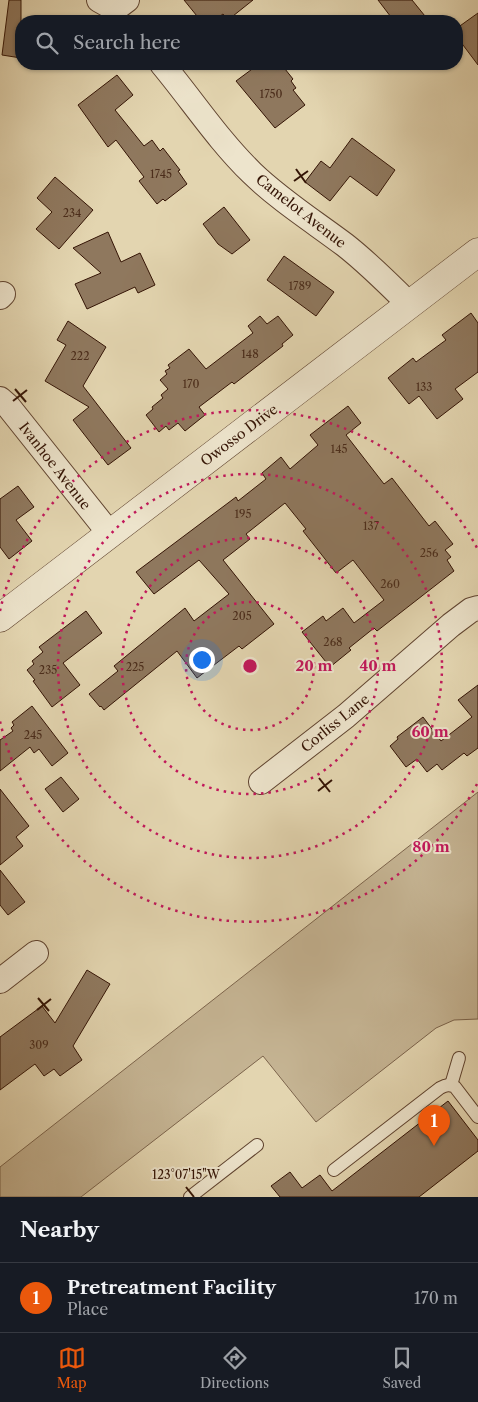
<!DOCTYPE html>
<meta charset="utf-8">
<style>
:root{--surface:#171b24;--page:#242831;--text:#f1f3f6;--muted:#9ea1a6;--line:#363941;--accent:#ea580c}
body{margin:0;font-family:"Libre Caslon Text",serif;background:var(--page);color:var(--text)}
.you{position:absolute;left:201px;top:659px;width:18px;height:18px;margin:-12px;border:4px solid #fff;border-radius:50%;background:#1a73e8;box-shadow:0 0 0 8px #1a73e833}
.badge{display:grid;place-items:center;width:32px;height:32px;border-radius:50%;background:var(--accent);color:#fff;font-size:16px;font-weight:700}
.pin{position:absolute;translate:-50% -41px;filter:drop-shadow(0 1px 2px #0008)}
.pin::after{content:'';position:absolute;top:26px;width:18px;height:15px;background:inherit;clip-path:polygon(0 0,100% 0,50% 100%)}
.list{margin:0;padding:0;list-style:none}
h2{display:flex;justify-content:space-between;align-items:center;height:65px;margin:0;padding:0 20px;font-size:21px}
h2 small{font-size:16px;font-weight:400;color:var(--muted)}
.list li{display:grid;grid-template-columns:32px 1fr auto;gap:15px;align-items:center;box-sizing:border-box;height:70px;padding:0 20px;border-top:1px solid var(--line)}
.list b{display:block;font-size:19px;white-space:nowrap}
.list p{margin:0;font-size:16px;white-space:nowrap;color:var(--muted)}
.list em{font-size:16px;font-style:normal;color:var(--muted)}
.icon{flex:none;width:28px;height:28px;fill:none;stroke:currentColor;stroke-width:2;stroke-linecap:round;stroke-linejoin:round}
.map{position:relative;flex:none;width:478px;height:1197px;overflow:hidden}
.search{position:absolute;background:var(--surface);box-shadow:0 1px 4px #0004;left:15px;right:15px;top:15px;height:55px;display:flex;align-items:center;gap:12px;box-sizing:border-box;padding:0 18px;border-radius:20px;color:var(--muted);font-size:19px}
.sheet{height:135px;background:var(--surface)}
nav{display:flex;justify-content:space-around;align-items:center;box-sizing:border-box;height:70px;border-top:1px solid var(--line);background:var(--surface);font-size:14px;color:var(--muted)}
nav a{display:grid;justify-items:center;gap:2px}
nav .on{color:var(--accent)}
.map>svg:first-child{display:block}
</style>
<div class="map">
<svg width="478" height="1197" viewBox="0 0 478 1197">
<rect width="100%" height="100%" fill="#e3d5b0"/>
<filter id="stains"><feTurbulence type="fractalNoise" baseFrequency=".004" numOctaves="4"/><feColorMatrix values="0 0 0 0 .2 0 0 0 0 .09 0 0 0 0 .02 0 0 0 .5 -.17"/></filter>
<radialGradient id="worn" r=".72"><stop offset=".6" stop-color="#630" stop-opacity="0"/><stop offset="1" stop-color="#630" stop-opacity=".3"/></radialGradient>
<polygon fill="#c5b493" stroke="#7c644c" points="478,792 478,1019 454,1020 436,1028 316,1122 263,1056 81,1197 0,1197 0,1167"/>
<g fill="#8f785e" stroke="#341405">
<polygon points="9,0 21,0 21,58 2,55"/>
<polygon points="184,0 253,0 228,20 223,14 213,21 201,21"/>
<polygon points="378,0 412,0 429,21 394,21"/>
<polygon points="478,13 478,65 457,37 457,28"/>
<polygon points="259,64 281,64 293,79 291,81 296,88 293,90 305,105 275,128 236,81"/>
<polygon points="117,75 133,95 115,110 144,146 152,140 160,151 163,148 180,170 178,171 187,184 165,201 163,199 157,204 139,181 144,177 116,140 108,147 78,105"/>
<polygon points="352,138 395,170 377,196 350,176 330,201 305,182 321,161 330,168"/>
<polygon points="55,177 93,210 59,249 36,229 52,212 37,198"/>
<polygon points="224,207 250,240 232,254 218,244 203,224"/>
<polygon points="108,232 121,262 140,253 155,285 138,293 135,287 87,309 75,284 101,273 73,248"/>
<polygon points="284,256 334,292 316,316 267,280"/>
<polygon points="471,313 478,323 478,372 455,389 463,399 437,419 419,396 409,404 388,378 413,358 416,362 446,340 442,335"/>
<polygon points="260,316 267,324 278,316 293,335 282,344 283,346 234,384 232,382 199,407 205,415 185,431 178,423 169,430 166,426 159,432 146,415 153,409 152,407 163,398 161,395 168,389 160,380 167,374 165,371 170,368 168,365 189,349 206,369 253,333 248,326"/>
<polygon points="68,321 106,347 83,386 131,448 108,465 73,420 89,407 45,381 66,345 57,340"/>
<polygon points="348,406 361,423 346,435 384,484 392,478 429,526 435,521 453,544 445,550 451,557 447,560 454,571 377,631 374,628 349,648 351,650 330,667 302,632 323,616 326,621 343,608 354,623 384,600 353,560 336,573 303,531 306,529 285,503 246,534 250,539 223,560 274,624 242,649 239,646 197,678 177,651 104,710 101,706 100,707 89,694 118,671 114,666 185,608 194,621 229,594 199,560 154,594 136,572 236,497 238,501 266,479 262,473 281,457 290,469 318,445 310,435"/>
<polygon points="18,486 34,507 16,520 32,541 9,559 0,547 0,499"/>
<polygon points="86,611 102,633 63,663 80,685 52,707 33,681 35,680 27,670 34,664 32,661 43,652 39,647"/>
<polygon points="478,685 478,748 467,756 464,753 442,770 437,764 427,772 417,759 406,767 390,746 398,739 397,737 423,717 441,741 472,717 458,700"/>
<polygon points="32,706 68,753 52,766 39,749 34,753 30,747 0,771 0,740 13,731 11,728 14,725 12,722"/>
<polygon points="61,777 79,799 63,812 45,789"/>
<polygon points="0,789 29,826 16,837 23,846 0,865"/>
<polygon points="0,870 25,902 8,915 0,905"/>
<polygon points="87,970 110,984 73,1046 82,1060 60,1076 54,1069 44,1076 35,1064 0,1090 0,1037 42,1006 55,1023"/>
<polygon points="448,1101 478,1140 478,1151 419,1197 280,1197 271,1186 290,1172 302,1188 320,1175 332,1191"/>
</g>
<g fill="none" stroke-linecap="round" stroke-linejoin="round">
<g stroke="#604430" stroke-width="14">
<g id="service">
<polyline points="451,1085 459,1058"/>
<path d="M334,1170L440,1088C446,1085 449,1084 455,1087L478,1117"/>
<polyline points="190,1197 257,1145"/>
</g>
</g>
<g stroke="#604430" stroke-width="26">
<g id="minor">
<polyline points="99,0 115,9 127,0"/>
<path d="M162,64C192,100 218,140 252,173C280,200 313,221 345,245C368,263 388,283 409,304"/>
<polyline points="0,297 3,294"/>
<polyline points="0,399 8,406 110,534"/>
<polyline points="261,782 346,716 451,625 471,610 478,608"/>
<polyline points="0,981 36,953"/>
</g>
</g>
<g stroke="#604430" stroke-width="29">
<polyline id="tertiary" points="0,618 478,252"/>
</g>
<use href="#service" stroke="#ede4cc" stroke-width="12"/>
<use href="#minor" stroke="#ede4cc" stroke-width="24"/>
<use href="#tertiary" stroke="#ede4cc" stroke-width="28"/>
</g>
<path fill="none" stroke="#341405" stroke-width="2" d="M296,169L306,183M294,181L308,171M15,389L26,402M13,401L27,390M319,778L330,792M318,791L332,780M38,998L49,1011M37,1010L51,999M186,1187L194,1197"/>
<g fill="none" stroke="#c2185b" stroke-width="2.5" stroke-dasharray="2.5 5">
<circle cx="250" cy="666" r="64"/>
<circle cx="250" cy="666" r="128"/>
<circle cx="250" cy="666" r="192"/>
<path d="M477 784A256 256 0 0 1 0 721M0 611A256 256 0 0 1 477 548"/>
</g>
<g text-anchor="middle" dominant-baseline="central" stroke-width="4" stroke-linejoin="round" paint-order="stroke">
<g font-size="11" fill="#4b2d1b">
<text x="271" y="94">1750</text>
<text x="161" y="174">1745</text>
<text x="72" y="213">234</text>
<text x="300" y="286">1789</text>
<text x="250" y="354">148</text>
<text x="80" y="356">222</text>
<text x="191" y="384">170</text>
<text x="424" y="387">133</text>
<text x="339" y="449">145</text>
<text x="243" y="514">195</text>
<text x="371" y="526">137</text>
<text x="429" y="553">256</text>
<text x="390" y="584">260</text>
<text x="242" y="616">205</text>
<text x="333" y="642">268</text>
<text x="135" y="667">225</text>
<text x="48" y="670">235</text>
<text x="33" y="735">245</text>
<text x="39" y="1045">309</text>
</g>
<g font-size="14" fill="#341405" stroke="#ede4cc">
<text transform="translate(301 211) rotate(38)">Camelot Avenue</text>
<text transform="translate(239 435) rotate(-37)">Owosso Drive</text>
<text transform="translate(55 466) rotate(52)">Ivanhoe Avenue</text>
<text transform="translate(335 723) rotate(-39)">Corliss Lane</text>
</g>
</g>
<g font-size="12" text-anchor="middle" fill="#341405" stroke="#ede4cc" stroke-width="4" stroke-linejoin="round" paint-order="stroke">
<text x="186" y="1179">123°07'15"W</text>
</g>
<circle cx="250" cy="666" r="8" fill="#c2185b" stroke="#ede4cc" stroke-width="2.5"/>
<g font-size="15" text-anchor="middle" font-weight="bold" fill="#c2185b" stroke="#ede4cc" stroke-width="4" stroke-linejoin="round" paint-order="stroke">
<text x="314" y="671">20 m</text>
<text x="378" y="671">40 m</text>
<text x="430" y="737">60 m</text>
<text x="431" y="852">80 m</text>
</g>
<rect width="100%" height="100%" filter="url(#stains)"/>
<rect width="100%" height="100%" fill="url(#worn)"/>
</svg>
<div class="you"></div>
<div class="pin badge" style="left:434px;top:1146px">1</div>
<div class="search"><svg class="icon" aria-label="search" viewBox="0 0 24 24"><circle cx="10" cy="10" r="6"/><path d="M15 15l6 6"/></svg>Search here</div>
</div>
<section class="sheet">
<h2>Nearby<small></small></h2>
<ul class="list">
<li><span class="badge">1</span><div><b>Pretreatment Facility</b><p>Place</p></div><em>170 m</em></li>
</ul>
</section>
<nav>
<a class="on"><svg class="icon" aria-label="map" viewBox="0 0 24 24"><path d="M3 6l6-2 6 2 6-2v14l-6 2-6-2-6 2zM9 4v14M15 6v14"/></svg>Map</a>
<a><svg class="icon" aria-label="directions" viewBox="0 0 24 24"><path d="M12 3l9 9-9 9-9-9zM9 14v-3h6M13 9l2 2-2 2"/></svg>Directions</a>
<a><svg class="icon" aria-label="saved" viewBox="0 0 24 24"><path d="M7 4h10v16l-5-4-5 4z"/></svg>Saved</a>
</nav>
